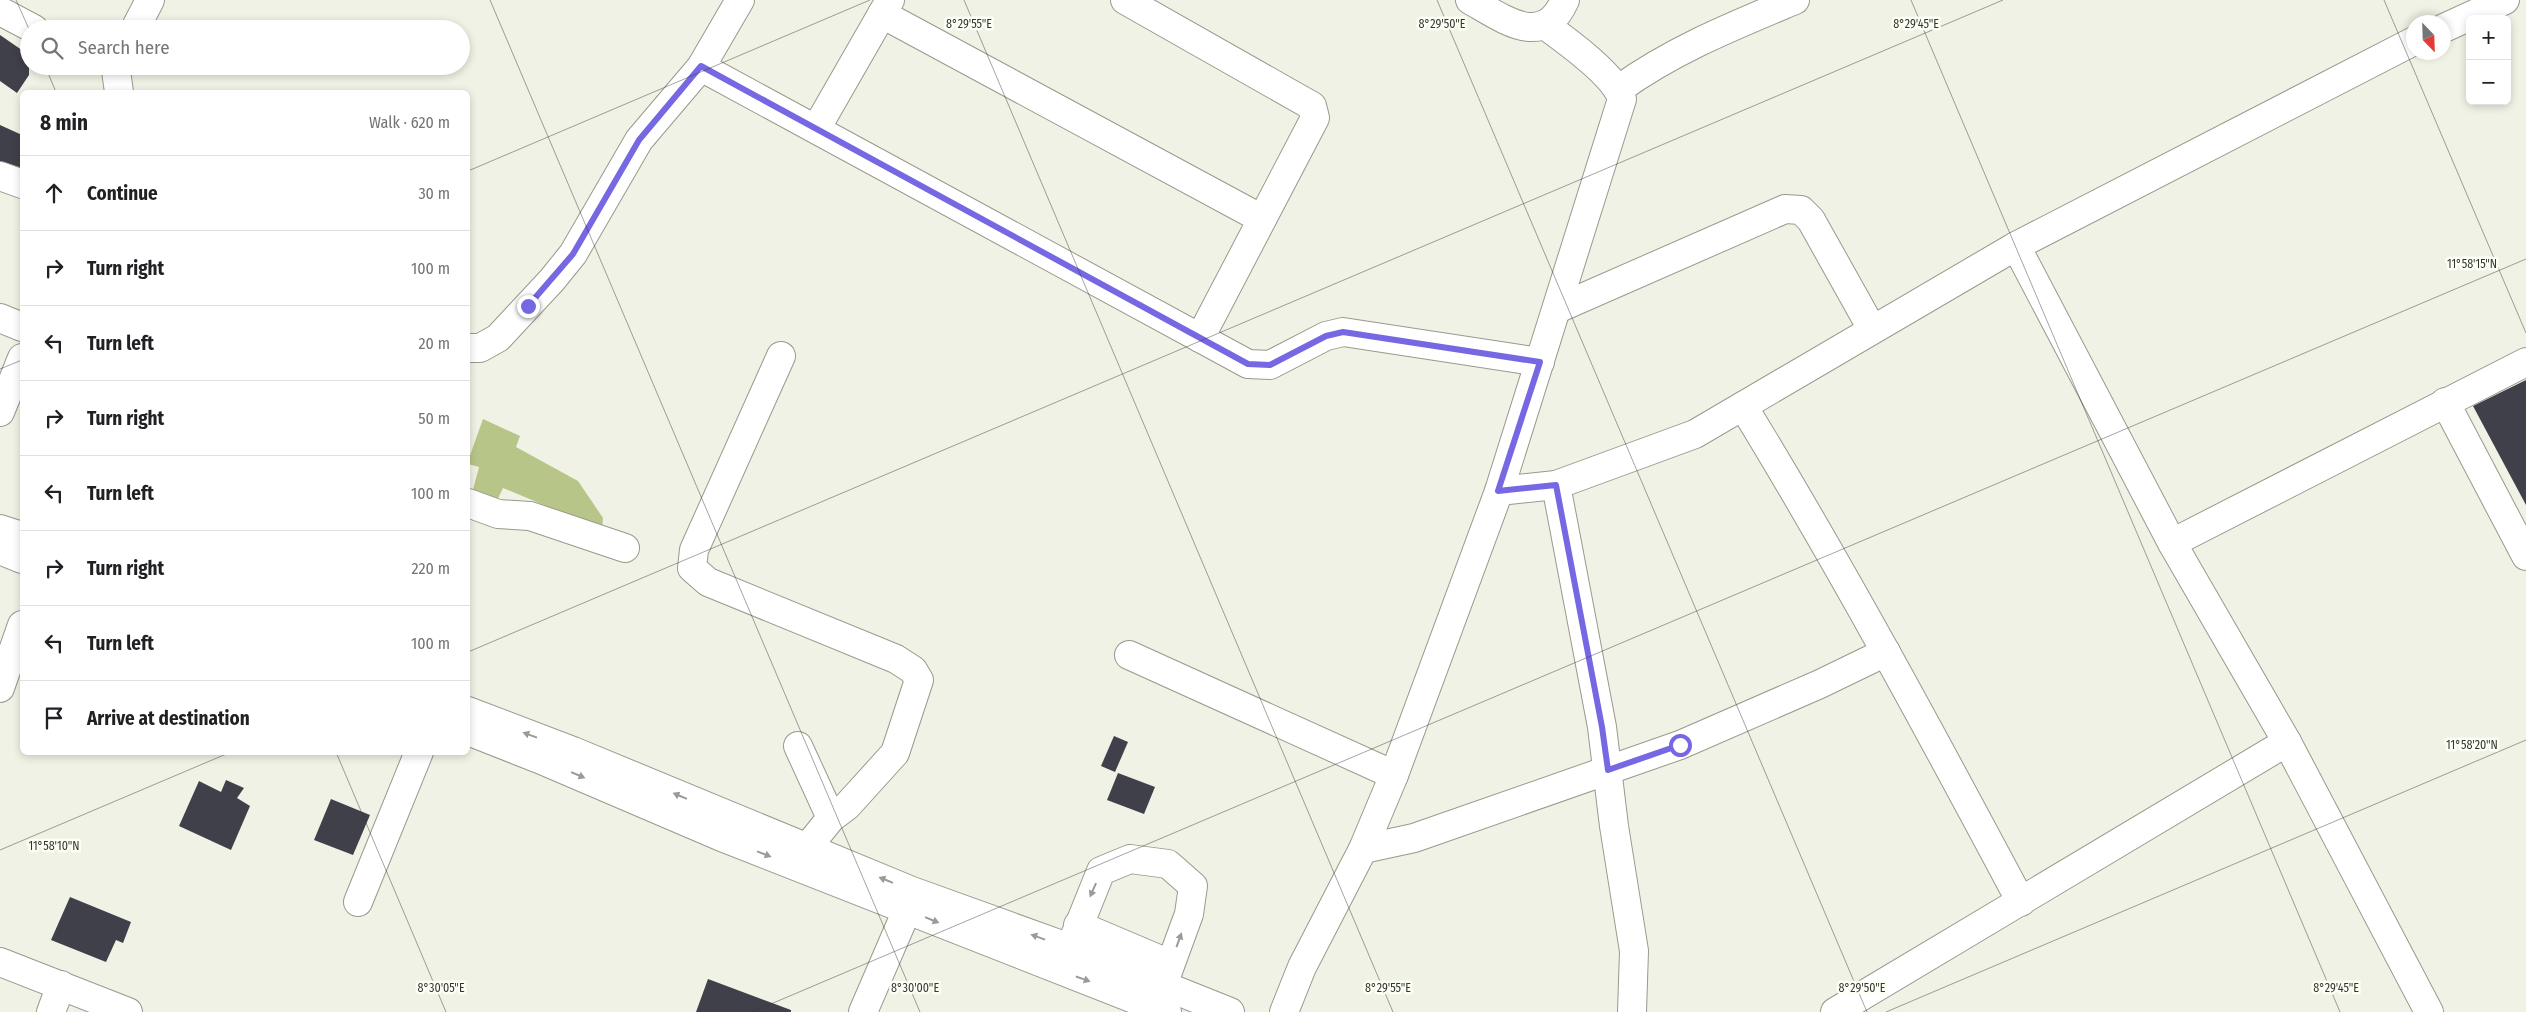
<!DOCTYPE html>
<meta charset="utf-8">
<style>
:root{--surface:#fff;--page:#f2f2f2;--text:#202124;--muted:#757577;--line:#e0e0e0}
body{margin:0;font-family:"Fira Sans Condensed",sans-serif;background:var(--page);color:var(--text)}
.controls{position:absolute;right:15px;top:15px;display:grid;overflow:hidden;border-radius:8px;box-shadow:0 2px 8px #0003}
.controls button{width:45px;height:45px;display:grid;place-items:center;padding:0;border:0;border-bottom:1px solid var(--line);background:var(--surface);color:var(--text);font:25px sans-serif}
.compass{position:absolute;left:2406px;top:15px;width:45px;height:45px;border-radius:50%;background:var(--surface);box-shadow:0 2px 8px #0003;rotate:157deg}
.stop{position:absolute;width:15px;height:15px;margin:-11px;border:4px solid #7667e2;border-radius:50%;background:#fff}
.stop.end{background:#7667e2;border-color:#fff;box-shadow:0 1px 5px #0008}
.list{margin:0;padding:0;list-style:none}
h2{display:flex;justify-content:space-between;align-items:center;height:65px;margin:0;padding:0 20px;font-size:21px}
h2 small{font-size:16px;font-weight:400;color:var(--muted)}
.list li{display:grid;grid-template-columns:32px 1fr auto;gap:15px;align-items:center;box-sizing:border-box;height:75px;padding:0 20px;border-top:1px solid var(--line)}
.list b{display:block;font-size:19px;white-space:nowrap}
.list em{font-size:16px;font-style:normal;color:var(--muted)}
.icon{flex:none;width:28px;height:28px;fill:none;stroke:currentColor;stroke-width:2;stroke-linecap:round;stroke-linejoin:round}
.map{position:relative;flex:none;width:2526px;height:1012px;overflow:hidden}
.search{position:absolute;background:var(--surface);box-shadow:0 2px 8px #0003;left:20px;top:20px;width:450px;height:55px;display:flex;align-items:center;gap:12px;box-sizing:border-box;padding:0 18px;border-radius:28px;color:var(--muted);font-size:19px}
.panel{position:absolute;background:var(--surface);box-shadow:0 2px 8px #0003;left:20px;top:90px;width:450px;height:665px;border-radius:8px}
.map>svg:first-child{display:block}
</style>
<div class="map">
<svg width="2526" height="1012" viewBox="0 0 2526 1012">
<rect width="100%" height="100%" fill="#eff2e4"/>
<polygon fill="#b8c589" points="483,419 520,436 516,447 578,481 603,518 602,529 503,488 492,511 470,501 479,467 468,464 468,461"/>
<g fill="#40404b">
<polygon points="0,35 29,55 29,75 17,93 0,81"/>
<polygon points="0,125 22,135 22,168 0,161"/>
<polygon points="2526,380 2526,505 2473,406"/>
<polygon points="1114,736 1128,742 1115,772 1101,766"/>
<polygon points="1118,773 1155,787 1144,814 1107,800"/>
<polygon points="226,780 244,788 237,798 250,806 231,850 179,826 199,781 221,792"/>
<polygon points="331,799 370,815 353,855 314,840"/>
<polygon points="70,897 131,922 123,943 116,940 106,962 51,940"/>
<polygon points="708,979 791,1010 791,1012 696,1012"/>
</g>
<g fill="none" stroke-linecap="round" stroke-linejoin="round">
<g stroke="#979a8d" stroke-width="30">
<g id="minor">
<polyline points="1125,0 1312,106 1315,118 1200,338"/>
<path d="M1470,0C1504,19 1543,50 1565,0"/>
<polyline points="0,11 34,29"/>
<polyline points="882,14 1262,219"/>
<polyline points="2444,28 2505,0"/>
<polyline points="135,29 150,0"/>
<polyline points="118,66 116,71 119,92"/>
<polyline points="701,67 1248,364 1270,365 1326,336 1343,332 1540,362"/>
<path d="M1619,89C1673,50 1733,26 1795,0"/>
<polyline points="816,129 890,0"/>
<polyline points="0,176 22,184"/>
<polyline points="2016,246 2172,543 2287,742 2429,1012"/>
<polyline points="1557,309 1785,209 1801,210 1811,220 1872,329"/>
<polyline points="0,318 22,327"/>
<polyline points="468,348 480,348 498,338 552,280 573,254 639,140 701,67 740,0"/>
<polyline points="781,356 694,550 692,568 708,582 896,659 913,670 919,680 895,753 847,806 831,818 806,849"/>
<polyline points="2445,402 2526,556"/>
<path d="M1743,406C1842,568 1932,735 2021,902"/>
<polyline points="0,412 22,358"/>
<polyline points="1556,485 1602,727 1614,826 1634,951 1632,1012"/>
<polyline points="1499,491 1556,485 1695,434 2016,246 2414,41"/>
<polyline points="468,503 498,514 530,516 625,548"/>
<polyline points="2172,543 2526,362"/>
<polyline points="1129,655 1394,775"/>
<polyline points="0,688 22,625"/>
<polyline points="798,746 831,818"/>
<polyline points="1363,849 1414,838 1680,745 1820,684 1886,652"/>
<polyline points="358,902 419,752"/>
<polyline points="1078,925 1170,964"/>
<polyline points="1070,948 1101,871 1130,859 1168,864 1193,886 1189,914 1163,985"/>
<polyline points="0,962 128,1012"/>
<polyline points="51,1012 61,985"/>
<polyline points="863,1012 907,910"/>
<path d="M1284,1012L1302,967L1363,849L1394,775L1499,491L1622,99C1615,76 1567,41 1546,26"/>
<polyline points="1835,1012 2287,742"/>
</g>
</g>
<g stroke="#979a8d" stroke-width="30">
<g id="major">
<polyline points="0,529 22,536"/>
<polyline points="0,550 22,559"/>
<polyline points="468,711 573,751 912,891 1070,948 1230,1012"/>
<polyline points="468,731 539,759 719,836 1167,1012"/>
</g>
</g>
<use href="#minor" stroke="#fff" stroke-width="28"/>
<use href="#major" stroke="#fff" stroke-width="28"/>
</g>
<defs><path id="oneway-solid" d="M-6-.8H1V-3.2L6.5 0L1 3.2V.8H-6Z" transform="scale(1.25)"/></defs>
<g fill="#9a9a98">
<use href="#oneway-solid" transform="translate(530 735) rotate(-160)"/>
<use href="#oneway-solid" transform="translate(578 775) rotate(23)"/>
<use href="#oneway-solid" transform="translate(680 796) rotate(-157)"/>
<use href="#oneway-solid" transform="translate(764 854) rotate(21)"/>
<use href="#oneway-solid" transform="translate(886 880) rotate(-158)"/>
<use href="#oneway-solid" transform="translate(1093 890) rotate(114)"/>
<use href="#oneway-solid" transform="translate(932 920) rotate(22)"/>
<use href="#oneway-solid" transform="translate(1038 937) rotate(-160)"/>
<use href="#oneway-solid" transform="translate(1179 940) rotate(-70)"/>
<use href="#oneway-solid" transform="translate(1083 979) rotate(19)"/>
</g>
<g fill="none" stroke-linecap="round" stroke-linejoin="round">
<polyline stroke="#7667e2" stroke-width="6" points="528,306 573,254 639,140 701,66 1248,364 1270,365 1326,336 1343,332 1540,362 1498,491 1556,485 1602,727 1608,770 1680,745"/>
</g>
<path fill="none" stroke="#353631" stroke-width="1" stroke-opacity="0.45" d="M16,0L29,29M490,0L920,1012M964,0L1393,1012M1437,0L1867,1012M1911,0L2340,1012M2384,0L2526,333M45,66L56,92M468,171L870,0M0,369L22,360M468,652L2003,0M336,752L446,1012M0,850L231,752M752,1012L2526,259M1886,1012L2526,740"/>
<g font-size="12" text-anchor="middle" fill="#353631" stroke="#fcfff4" stroke-width="5" stroke-linejoin="round" paint-order="stroke">
<text x="969" y="28">8°29'55"E</text>
<text x="1442" y="28">8°29'50"E</text>
<text x="1916" y="28">8°29'45"E</text>
<text x="2472" y="268">11°58'15"N</text>
<text x="2472" y="749">11°58'20"N</text>
<text x="54" y="850">11°58'10"N</text>
<text x="441" y="992">8°30'05"E</text>
<text x="915" y="992">8°30'00"E</text>
<text x="1388" y="992">8°29'55"E</text>
<text x="1862" y="992">8°29'50"E</text>
<text x="2336" y="992">8°29'45"E</text>
</g>
</svg>
<div class="controls">
<button>+</button>
<button>−</button>
</div>
<svg class="compass" viewBox="-18 -18 36 36"><path d="M0-13l5 13h-10z" fill="#e53935"/><path d="M0 13l5-13h-10z" fill="#757577"/></svg>
<div class="stop" style="left:1680px;top:745px"></div>
<div class="stop end" style="left:528px;top:306px"></div>
<div class="search"><svg class="icon" aria-label="search" viewBox="0 0 24 24"><circle cx="10" cy="10" r="6"/><path d="M15 15l6 6"/></svg>Search here</div>
<section class="panel">
<h2>8 min<small>Walk · 620 m</small></h2>
<ul class="list">
<li><svg class="icon" aria-label="ahead" viewBox="0 0 24 24"><path d="M12 20V5M6 11l6-6 6 6"/></svg><div><b>Continue</b></div><em>30 m</em></li>
<li><svg class="icon" aria-label="right" viewBox="0 0 24 24"><path d="M7 20v-9h11M14 6l5 5-5 5"/></svg><div><b>Turn right</b></div><em>100 m</em></li>
<li><svg class="icon" aria-label="left" viewBox="0 0 24 24"><path d="M17 20v-9H6M10 6l-5 5 5 5"/></svg><div><b>Turn left</b></div><em>20 m</em></li>
<li><svg class="icon" aria-label="right" viewBox="0 0 24 24"><path d="M7 20v-9h11M14 6l5 5-5 5"/></svg><div><b>Turn right</b></div><em>50 m</em></li>
<li><svg class="icon" aria-label="left" viewBox="0 0 24 24"><path d="M17 20v-9H6M10 6l-5 5 5 5"/></svg><div><b>Turn left</b></div><em>100 m</em></li>
<li><svg class="icon" aria-label="right" viewBox="0 0 24 24"><path d="M7 20v-9h11M14 6l5 5-5 5"/></svg><div><b>Turn right</b></div><em>220 m</em></li>
<li><svg class="icon" aria-label="left" viewBox="0 0 24 24"><path d="M17 20v-9H6M10 6l-5 5 5 5"/></svg><div><b>Turn left</b></div><em>100 m</em></li>
<li><svg class="icon" aria-label="arrive" viewBox="0 0 24 24"><path d="M6 21V4h12l-3 4 3 4H6"/></svg><div><b>Arrive at destination</b></div></li>
</ul>
</section>
</div>
